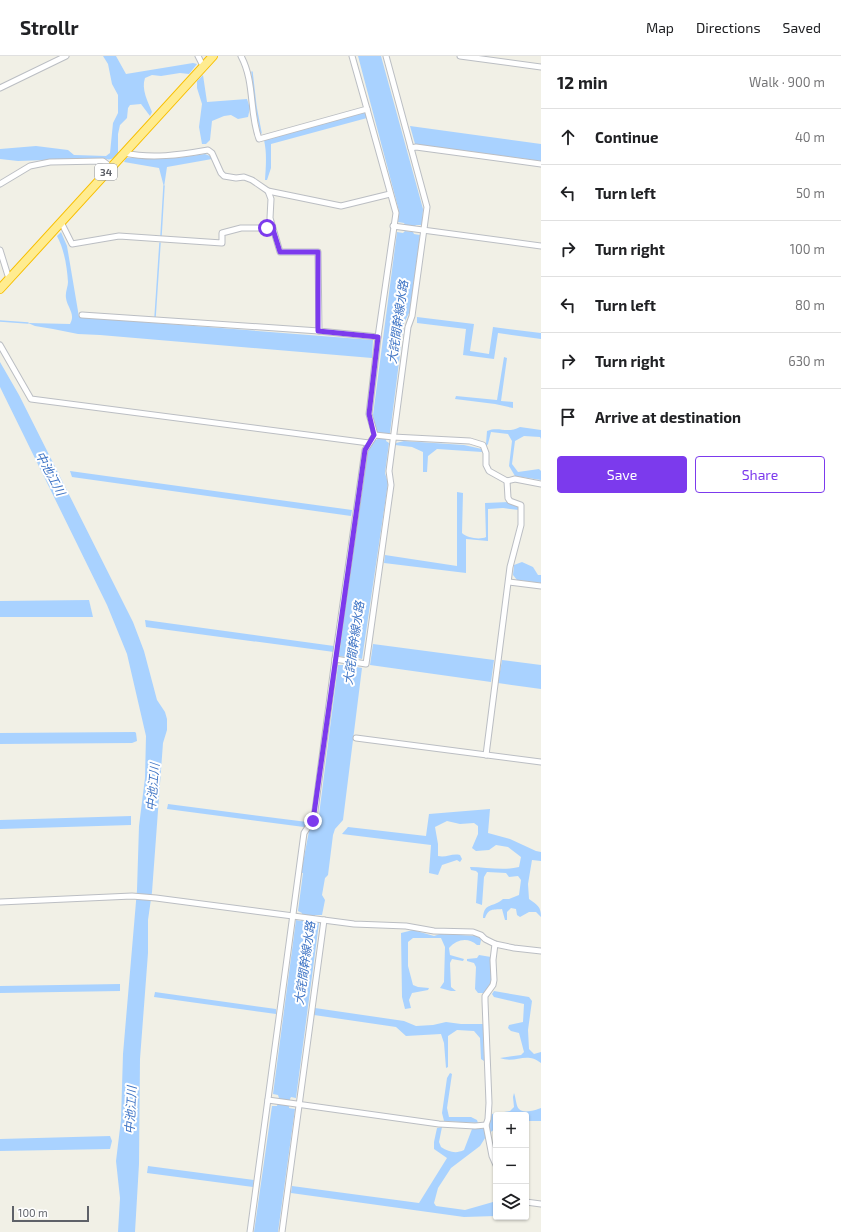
<!DOCTYPE html>
<meta charset="utf-8">
<style>
:root{--surface:#fff;--page:#f2f2f2;--text:#202124;--muted:#757577;--line:#e0e0e0;--accent:#7c3aed}
body{margin:0;font-family:"Exo 2","Noto Sans JP",sans-serif;background:var(--page);color:var(--text)}
.controls{position:absolute;right:12px;bottom:12px;display:grid;overflow:hidden;border-radius:4px;box-shadow:0 1px 3px #0004}
.controls button{width:36px;height:36px;display:grid;place-items:center;padding:0;border:0;border-bottom:1px solid var(--line);background:var(--surface);color:var(--text);font:20px sans-serif}
.scale{position:absolute;left:12px;bottom:10px;width:77px;box-sizing:border-box;padding-left:4px;border:2px solid #5e6168;border-top:0;font-size:11px;line-height:14px;white-space:nowrap;color:#5e6168;-webkit-text-stroke:3px #fff;paint-order:stroke}
.stop{position:absolute;width:12px;height:12px;margin:-9px;border:3px solid #7c3aed;border-radius:50%;background:#fff}
.stop.end{background:#7c3aed;border-color:#fff;box-shadow:0 1px 4px #0008}
.list{margin:0;padding:0;list-style:none}
h2{display:flex;justify-content:space-between;align-items:center;height:52px;margin:0;padding:0 16px;font-size:17px}
h2 small{font-size:13px;font-weight:400;color:var(--muted)}
.list li{display:grid;grid-template-columns:26px 1fr auto;gap:12px;align-items:center;box-sizing:border-box;height:56px;padding:0 16px;border-top:1px solid var(--line)}
.list b{display:block;font-size:15px;white-space:nowrap}
.list em{font-size:13px;font-style:normal;color:var(--muted)}
.actions{display:flex;gap:8px;padding:12px 16px}
.actions a{flex:1;padding:9px 0;border:1px solid var(--accent);border-radius:4px;text-align:center;font-size:14px;color:var(--accent)}
.actions .main{background:var(--accent);color:#fff}
.icon{flex:none;width:22px;height:22px;fill:none;stroke:currentColor;stroke-width:2;stroke-linecap:round;stroke-linejoin:round}
.map{position:relative;flex:none;width:541px;height:1176px;overflow:hidden}
header{display:flex;align-items:center;gap:24px;box-sizing:border-box;height:56px;padding:0 20px;background:var(--surface);border-bottom:1px solid var(--line)}
header strong{font-size:19px}
nav{display:flex;gap:22px;margin-inline-start:auto;font-size:14px}
main{display:flex}
aside{flex:1;background:var(--surface)}
.map>svg:first-child{display:block}
</style>
<header>
<strong>Strollr</strong>
<nav><a>Map</a><a>Directions</a><a>Saved</a></nav>
</header>
<main>
<div class="map">
<svg width="541" height="1176" viewBox="0 0 541 1176">
<rect width="100%" height="100%" fill="#f1f0e6"/>
<g fill="#a9d2ff">
<path d="M103,0H116L126,18L193,7L197,8L189,18L180,17L161,20L152,19L145,22C141,33 148,46 152,56L150,60L141,48L130,49L128,52L127,62L120,69L118,78V97C113,103 111,105 103,102L18,105L0,103V93L36,90L68,94L74,99L106,100L110,97L113,67L118,57V39L112,28L108,8Z"/>
<polygon points="358,0 381,0 423,153 422,169 416,169 414,171 405,169 404,167 398,166 399,155"/>
<polygon points="203,19 207,46 247,43 250,52 248,61 238,63 231,59 224,60 212,65 210,84 206,88 202,88 199,71 202,48 197,32 197,25"/>
<path d="M365,56L367,62L271,88V112L267,124H265C266,110 267,97 264,84Z"/>
<polygon points="410,70 541,88 541,105 415,88"/>
<polygon points="205,98 210,100 212,103 167,111 164,131 159,112 124,106 126,102 177,102"/>
<polygon points="405,175 413,176 414,178 420,179 410,255 404,267 390,377 388,377 386,385 389,387 385,417 388,427 362,603 358,602 357,611 362,612 343,764 335,773 333,779 328,819 325,822 322,839 325,844 322,859 315,859 314,867 319,867 296,1042 291,1041 290,1043 289,1052 295,1053 278,1176 254,1176 272,1050 277,1050 279,1042 278,1039 273,1038 296,864 301,865 302,857 298,855 303,817 301,817 309,775 314,770 319,759 338,609 343,609 345,601 339,600 366,396 374,383 377,384 378,376 376,376 373,359 397,176 403,177"/>
<path d="M61,176L67,190L79,261L373,284L372,302L100,279L78,278L53,273L35,270L28,267L70,268C76,258 67,251 66,242C65,236 68,231 68,226C67,210 64,193 57,180Z"/>
<polygon points="417,261 474,268 470,295 489,298 493,271 541,277 541,283 498,277 494,303 463,299 466,273 417,267"/>
<polygon points="504,301 507,302 501,345 513,346 513,352 495,348 455,343 456,340 497,344"/>
<polygon points="0,306 19,339 133,566 144,595 157,644 165,656 167,663 167,674 163,687 152,836 148,864 148,897 140,1003 139,1108 135,1176 118,1176 120,1142 116,1105 121,1064 123,998 137,834 139,770 145,722 146,680 127,598 107,549 0,331"/>
<path d="M520,371L541,374V383L540,381L524,380L515,385L512,408L518,416L539,413L541,415V424L515,420L509,410L512,385L508,378L491,376L488,388L482,396L437,393L428,400L427,416H423V396L412,391L395,389L396,387L404,385L464,389L482,393L486,388L487,375C499,370 507,378 520,371Z"/>
<polygon points="70,415 352,454 351,460 72,421"/>
<path d="M457,436L463,437L462,477C467,482 480,484 486,481L485,447L509,446L518,450L519,454L503,452L488,453V485L466,483V517L384,507L385,499L457,510Z"/>
<polygon points="522,506 533,511 538,519 541,519 541,527 517,524 513,519 514,509"/>
<polygon points="89,544 93,561 0,561 0,545"/>
<polygon points="145,564 334,590 334,596 146,571"/>
<polygon points="373,588 494,604 491,626 370,609"/>
<polygon points="502,604 541,609 541,633 498,627"/>
<polygon points="135,676 136,677 137,685 132,687 0,688 0,677"/>
<polygon points="168,748 307,766 304,771 167,753"/>
<path d="M490,753L488,777L510,783L536,795L541,796V805L532,804L528,828L529,843C537,849 541,850 541,861L536,856H529L520,861L517,859L516,853L511,852L507,856V864H505L502,853C492,854 489,852 485,862H483C484,846 493,852 503,843H509L519,839L521,824L518,820L509,821L506,817L487,816L484,821L482,849L476,847L478,817L476,815L471,814L470,811C486,811 503,815 519,811L521,801L508,791L496,789L489,794L476,795L472,792L478,778V770L474,767L460,768L447,765L435,771L438,788V800C446,802 452,797 460,799L462,803L460,806L457,804L442,809L438,819L429,817L431,789L342,778L348,771L426,780L429,758Z"/>
<polygon points="131,760 131,769 0,773 0,764"/>
<path d="M413,874L434,880L440,878L479,880L481,884L480,889H477C468,881 457,883 449,892L450,899L464,903L463,905L452,903L450,907L451,931L456,935H451L440,932L444,926L445,891L441,882H413L408,886V910L413,929L418,931L429,932L428,934L412,937L409,944L411,952L405,953L402,941L401,877Z"/>
<polygon points="479,899 491,901 492,924 486,937 478,937 475,933 476,911 474,907 467,905 467,903 477,902"/>
<polygon points="120,928 120,935 0,937 0,930"/>
<path d="M494,935L529,941L532,945L528,974L529,993L534,998L541,996V1007C526,995 516,1008 500,1002L521,999L524,996L519,977L511,975L508,972L509,969L523,966L524,948L494,941L492,938Z"/>
<polygon points="155,936 276,953 276,958 154,941"/>
<polygon points="315,952 404,965 416,970 433,969 446,966 461,968 483,968 484,1005 481,1003 480,982 474,975 457,974 448,980 448,1011 446,1012 444,987 441,978 406,980 396,971 314,959"/>
<polygon points="450,1017 452,1018 447,1052 449,1061 471,1061 477,1064 478,1067 444,1065 442,1057 447,1022"/>
<path d="M514,1037C516,1042 516,1050 519,1053C523,1058 536,1054 541,1052V1065H526V1059H496V1072L487,1079L480,1090L451,1112L438,1132L434,1147L436,1150L465,1154L493,1146V1133L495,1131V1120H496V1160L464,1161L291,1137L292,1130L419,1147L447,1102L434,1093V1086L437,1072L442,1071L439,1086L441,1091C449,1096 456,1098 464,1094L472,1073L486,1072L489,1069L492,1058L510,1055L514,1051L513,1041Z"/>
<polygon points="110,1080 112,1085 110,1093 0,1095 0,1083"/>
<polygon points="148,1110 254,1124 253,1131 147,1117"/>
</g>
<g fill="none" stroke-linecap="round" stroke-linejoin="round">
<g stroke="#a9d2ff" stroke-width="1.5">
<polyline points="252,16 256,51 261,77"/>
<polyline points="161,180 164,130"/>
<polyline points="155,262 160,187"/>
<polyline points="0,265 28,267"/>
</g>
<g stroke="#bbbec3" stroke-width="7">
<g id="minor">
<polyline points="198,0 203,10"/>
<path d="M241,0C255,26 249,56 259,83L367,53L396,157L378,281L369,358L375,379L365,394L335,603"/>
<polyline points="352,0 367,53"/>
<polyline points="460,0 541,11"/>
<polyline points="0,32 66,0"/>
<polyline points="411,92 416,91 541,108"/>
<path d="M124,97C152,103 180,99 208,94L212,97L221,117L224,120L236,122L244,121L252,124L268,135L341,150L390,138"/>
<polyline points="0,128 30,110 50,106 103,105 111,111"/>
<polyline points="268,135 271,143 270,162 280,196 318,196 319,275 378,281"/>
<polyline points="61,166 72,188 119,180 222,187 222,177 241,172 259,172 272,170"/>
<polyline points="393,170 541,190"/>
<polyline points="0,194 9,223"/>
<polyline points="82,259 319,275"/>
<polyline points="0,289 31,343 369,387"/>
<polyline points="375,379 393,381 470,385 483,389 486,397 486,409 489,415 507,425 515,423 541,428"/>
<polyline points="509,526 541,530"/>
<polyline points="356,682 541,706"/>
<polyline points="486,699 510,511 521,469 521,449 510,445 508,442 507,425"/>
<polyline points="0,846 132,840 156,842 354,868 406,870 434,875 473,876 481,879 485,883 495,888 514,892 541,895"/>
<polyline points="495,888 493,904 494,924 493,929 485,940 485,945 489,1047 488,1063 486,1069 492,1100 496,1109"/>
<polyline points="268,1044 439,1068 475,1070 486,1069"/>
<polyline points="526,1146 541,1148"/>
<polyline points="250,1176 304,777 314,762 335,603 366,608 391,429 389,415 408,271 412,260 427,151 386,0"/>
<polyline points="282,1176 324,864"/>
</g>
</g>
<g stroke="#f8bf00" stroke-width="10">
<polyline id="highway" points="0,233 213,0"/>
</g>
<use href="#minor" stroke="#fff" stroke-width="5"/>
<use href="#highway" stroke="#ffec90" stroke-width="8"/>
</g>
<g fill="none" stroke-linecap="round" stroke-linejoin="round">
<polyline stroke="#7c3aed" stroke-width="5" points="267,172 272,170 280,196 318,196 318,275 378,281 369,358 374,379 365,394 313,765"/>
</g>
<g text-anchor="middle" dominant-baseline="central" stroke-width="4" stroke-linejoin="round" paint-order="stroke">
<rect fill="#fff" stroke="#8e9095" stroke-width="1" x="95" y="108" width="22" height="16" rx="3"/>
<g font-size="10" font-weight="bold" fill="#5e6168">
<text x="106" y="116">34</text>
</g>
<g font-size="12" font-style="italic" fill="#3e74c5" stroke="#fff">
<text transform="translate(397 266) rotate(-82)">大詫間幹線水路</text>
<text transform="translate(51 417) rotate(62)">中池江川</text>
<text transform="translate(353 587) rotate(-82)">大詫間幹線水路</text>
<text transform="translate(152 731) rotate(-85)">中池江川</text>
<text transform="translate(304 907) rotate(-82)">大詫間幹線水路</text>
<text transform="translate(130 1054) rotate(-87)">中池江川</text>
</g>
</g>
</svg>
<div class="controls">
<button>+</button>
<button>−</button>
<button><svg class="icon" aria-label="layers" viewBox="0 0 24 24"><path d="M12 4l9 5-9 5-9-5zM3 14l9 5 9-5"/></svg></button>
</div>
<div class="scale">100 m</div>
<div class="stop" style="left:267px;top:172px"></div>
<div class="stop end" style="left:313px;top:765px"></div>
</div>
<aside>
<h2>12 min<small>Walk · 900 m</small></h2>
<ul class="list">
<li><svg class="icon" aria-label="ahead" viewBox="0 0 24 24"><path d="M12 20V5M6 11l6-6 6 6"/></svg><div><b>Continue</b></div><em>40 m</em></li>
<li><svg class="icon" aria-label="left" viewBox="0 0 24 24"><path d="M17 20v-9H6M10 6l-5 5 5 5"/></svg><div><b>Turn left</b></div><em>50 m</em></li>
<li><svg class="icon" aria-label="right" viewBox="0 0 24 24"><path d="M7 20v-9h11M14 6l5 5-5 5"/></svg><div><b>Turn right</b></div><em>100 m</em></li>
<li><svg class="icon" aria-label="left" viewBox="0 0 24 24"><path d="M17 20v-9H6M10 6l-5 5 5 5"/></svg><div><b>Turn left</b></div><em>80 m</em></li>
<li><svg class="icon" aria-label="right" viewBox="0 0 24 24"><path d="M7 20v-9h11M14 6l5 5-5 5"/></svg><div><b>Turn right</b></div><em>630 m</em></li>
<li><svg class="icon" aria-label="arrive" viewBox="0 0 24 24"><path d="M6 21V4h12l-3 4 3 4H6"/></svg><div><b>Arrive at destination</b></div></li>
</ul>
<div class="actions"><a class="main">Save</a><a>Share</a></div>
</aside>
</main>
